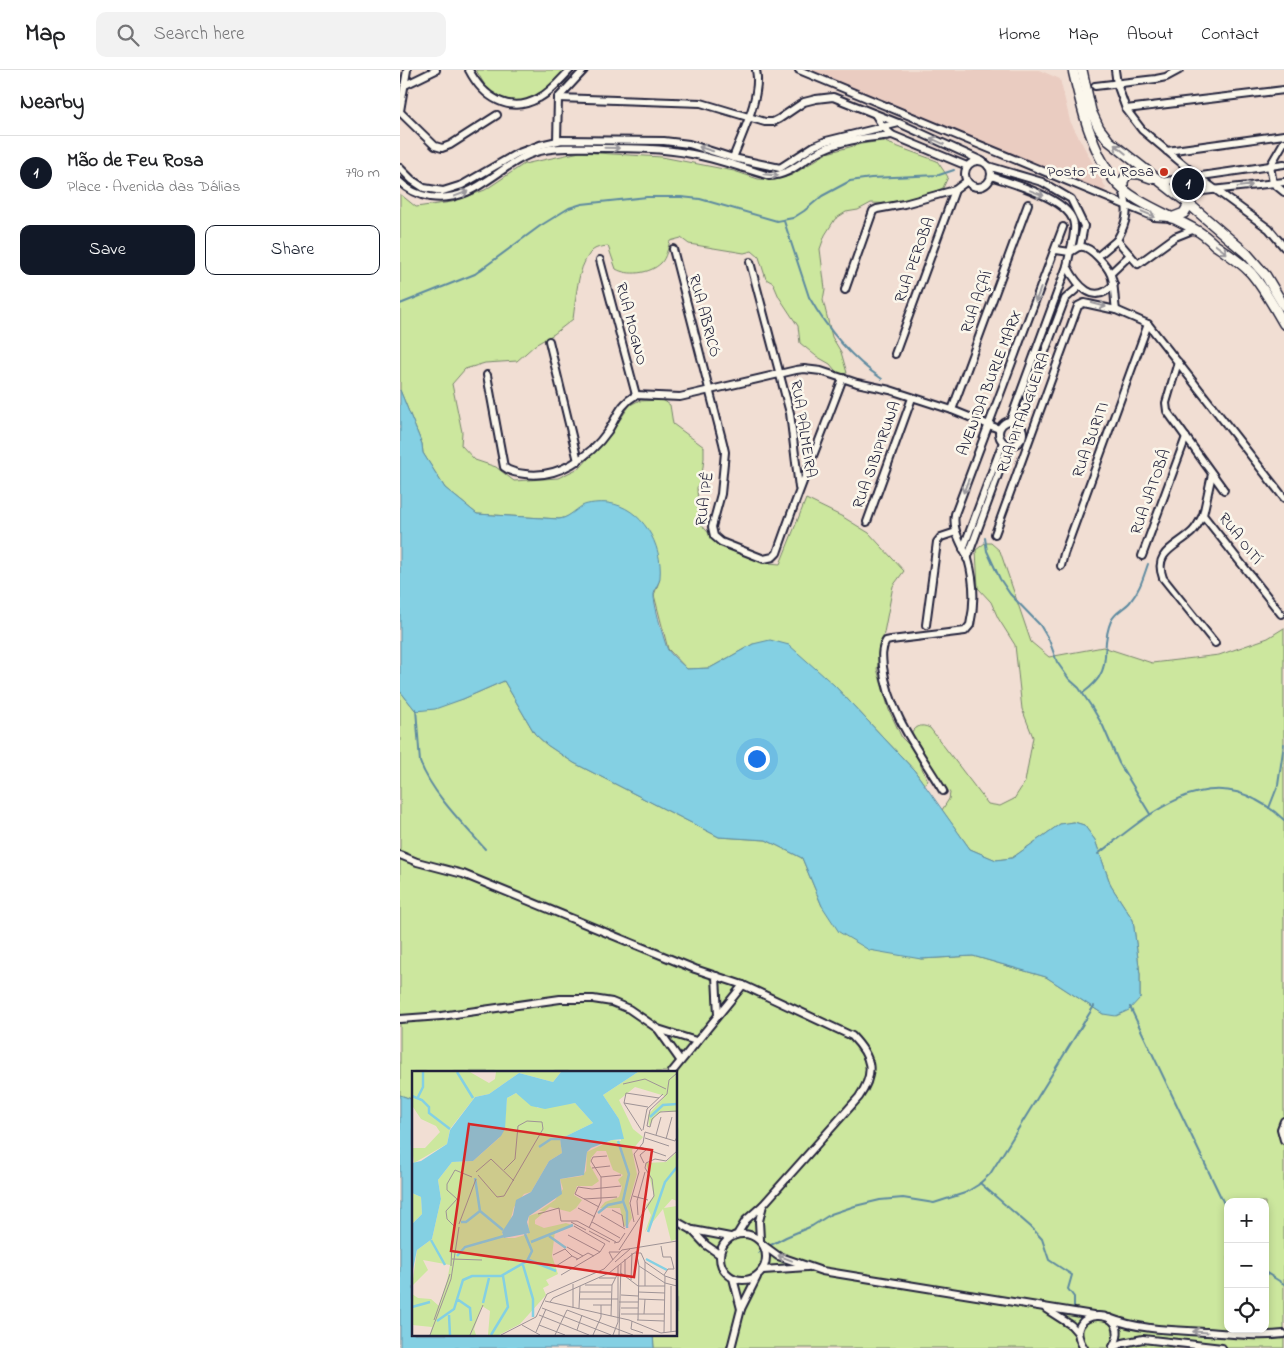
<!DOCTYPE html>
<meta charset="utf-8">
<style>
:root{--surface:#fff;--page:#f2f2f2;--text:#202124;--muted:#757577;--line:#e0e0e0;--accent:#111827}
body{margin:0;font-family:"Indie Flower",sans-serif;background:var(--page);color:var(--text)}
.controls{position:absolute;right:15px;bottom:15px;display:grid;overflow:hidden;border-radius:10px;box-shadow:0 2px 8px #0003}
.controls button{width:45px;height:45px;display:grid;place-items:center;padding:0;border:0;border-bottom:1px solid var(--line);background:var(--surface);color:var(--text);font:25px sans-serif}
.you{position:absolute;left:356px;top:688px;width:18px;height:18px;margin:-12px;border:4px solid #fff;border-radius:50%;background:#1a73e8;box-shadow:0 0 0 8px #1a73e833}
.badge{display:grid;place-items:center;width:32px;height:32px;border-radius:50%;background:var(--accent);color:#fff;font-size:16px;font-weight:700}
.pin{position:absolute;translate:-50% -50%;border:2px solid #fff;box-shadow:0 1px 5px #0006}
.list{margin:0;padding:0;list-style:none}
h2{display:flex;justify-content:space-between;align-items:center;height:65px;margin:0;padding:0 20px;font-size:21px}
h2 small{font-size:16px;font-weight:400;color:var(--muted)}
.list li{display:grid;grid-template-columns:32px 1fr auto;gap:15px;align-items:center;box-sizing:border-box;height:75px;padding:0 20px;border-top:1px solid var(--line)}
.list b{display:block;font-size:19px;white-space:nowrap}
.list p{margin:0;font-size:16px;white-space:nowrap;color:var(--muted)}
.list em{font-size:16px;font-style:normal;color:var(--muted)}
.actions{display:flex;gap:10px;padding:15px 20px}
.actions a{flex:1;padding:11px 0;border:1px solid var(--accent);border-radius:10px;text-align:center;font-size:18px;color:var(--accent)}
.actions .main{background:var(--accent);color:#fff}
.icon{flex:none;width:28px;height:28px;fill:none;stroke:currentColor;stroke-width:2;stroke-linecap:round;stroke-linejoin:round}
.map{position:relative;flex:none;width:884px;height:1278px;overflow:hidden}
header{display:flex;align-items:center;gap:30px;box-sizing:border-box;height:70px;padding:0 25px;background:var(--surface);border-bottom:1px solid var(--line)}
header strong{font-size:24px}
nav{display:flex;gap:28px;margin-inline-start:auto;font-size:18px}
.search{width:350px;height:45px;background:var(--page);display:flex;align-items:center;gap:12px;box-sizing:border-box;padding:0 18px;border-radius:10px;color:var(--muted);font-size:19px}
main{display:flex}
aside{flex:1;background:var(--surface)}
.map>svg:first-child{display:block}
</style>
<header>
<strong>Map</strong>
<div class="search"><svg class="icon" aria-label="search" viewBox="0 0 24 24"><circle cx="10" cy="10" r="6"/><path d="M15 15l6 6"/></svg>Search here</div>
<nav><a>Home</a><a>Map</a><a>About</a><a>Contact</a></nav>
</header>
<main>
<aside>
<h2>Nearby<small></small></h2>
<ul class="list">
<li><span class="badge">1</span><div><b>Mão de Feu Rosa</b><p>Place · Avenida das Dálias</p></div><em>790 m</em></li>
</ul>
<div class="actions"><a class="main">Save</a><a>Share</a></div>
</aside>
<div class="map">
<svg width="884" height="1278" viewBox="0 0 884 1278">
<rect width="100%" height="100%" fill="#f1ded3"/>
<filter id="ink" filterUnits="userSpaceOnUse"><feTurbulence type="fractalNoise" baseFrequency=".02" numOctaves="2"/><feDisplacementMap in="SourceGraphic" scale="10" xChannelSelector="R" yChannelSelector="G"/><feConvolveMatrix kernelMatrix="1 2 1 2 8 2 1 2 1" color-interpolation-filters="sRGB"/></filter>
<g filter="url(#ink)">
<polygon fill="#eaccc1" points="403,0 639,0 660,9 670,51 706,118 702,123"/>
<g fill="#cce79e" stroke="#77846c" fill-rule="evenodd">
<polygon points="76,0 174,0 166,12 158,18 127,32 94,31"/>
<path d="M482,71L537,91L548,107L543,118L503,134L471,133L458,140L446,142L435,149L425,165L420,179L425,219L423,230L432,267L441,282L447,303L439,305L430,294L416,286L400,273L398,256L379,227L373,213L366,209L359,187L352,181L344,183L289,174L281,168L270,171C268,177 266,188 261,193C250,204 228,206 216,199L208,176C201,177 195,177 190,183C177,199 176,229 173,249L154,264L135,275L117,291L85,293L65,299L52,314L62,362L61,375L75,390L96,397L114,411L158,408L181,397L213,360L230,335L238,331L263,330L270,335L273,354L304,377V388L302,405L297,418L299,452L319,475L369,493L380,494L406,429L443,447L469,463L504,501L493,516L477,599L489,640L502,668L513,679L528,711L524,714L514,700L434,615L353,574L310,598L287,599L268,579L254,525L260,509L193,434C177,436 172,448 159,449L77,444L45,418L23,383L22,374L0,320V124L16,137L52,132L85,120L124,94L180,82L262,87L334,101L358,109L374,110L392,105L427,83L461,74Z"/>
<path d="M585,473H591L600,481L631,572L649,587L703,577L752,593L819,585L868,568L884,558V1278H254L253,1264H276V1002H14V1030L0,1025V621L16,641L63,629L104,611L135,664L147,675L174,693L319,767L366,770L402,788L422,836L521,889L573,886L646,907L703,944L740,928V904L733,850L711,816L695,770L684,755L674,752L660,754L612,788L596,790L570,779L542,740L549,729L550,723L510,666C515,657 520,653 530,658L588,734L600,736L614,729L625,712L633,667L622,639L615,575L598,548L591,532L578,518L576,480ZM828,1132H865V1259H828Z"/>
</g>
<g fill="#84d0e3" stroke="#5d8aa0">
<path d="M0,320L22,374L23,383L45,418L77,444L159,449C168,448 174,441 182,436C187,433 201,432 208,433C242,437 263,475 260,507C260,513 254,518 254,525C253,531 265,575 268,580C273,587 281,593 287,599L310,598L353,574L370,570L389,575L434,615L514,700L570,779L596,790L612,788L660,754L674,752L684,755L695,770L711,816L733,850L740,904V928L729,940L716,946L703,944L646,907L573,886L521,889L469,880L439,862L422,836L402,788L366,770L319,767L174,693L147,675L135,664L104,611L63,629L35,639L16,641L0,621Z"/>
<polygon points="0,1025 14,1030 14,1264 253,1264 254,1278 0,1278"/>
</g>
<g fill="none" stroke-linecap="round" stroke-linejoin="round">
<g stroke="#5d8aa0" stroke-width="2">
<path d="M384,151L409,227C427,259 451,288 482,309"/>
<polyline points="0,234 75,204 140,156 169,138 182,134 247,127 281,127 300,129 377,151 393,148 404,141 422,126 450,111 471,108 539,105 554,100"/>
<polyline points="585,468 587,481 600,509 610,524 640,555 649,570 657,592 669,609 679,618 693,639 703,656 719,693 750,744"/>
<path d="M683,623C717,599 698,580 711,551C715,542 724,539 730,532C740,520 743,508 748,494"/>
<path d="M16,639L20,692C32,723 63,754 85,779"/>
<polyline points="869,738 878,715 884,674"/>
<path d="M698,784C741,751 798,697 856,730C866,735 876,742 884,750"/>
<polyline points="730,937 828,1142"/>
<polyline points="580,1113 631,1157 642,1169 649,1190 672,1205 668,1219 674,1227 674,1240"/>
<polyline points="369,1176 386,1167 412,1156 431,1144 455,1136 480,1130 503,1128 534,1133 565,1123 578,1115 590,1104 602,1085 694,936"/>
<polyline points="358,1183 364,1179"/>
<polyline points="865,1202 884,1214"/>
</g>
<g stroke="#22223b" stroke-width="10">
<g id="minor">
<path d="M69,0C83,27 109,45 139,28C151,22 161,9 170,0"/>
<polyline points="399,0 754,147 770,148"/>
<polyline points="715,0 717,14 726,39 742,60 797,106 869,159 884,177"/>
<polyline points="5,15 36,0"/>
<polyline points="695,16 756,9 766,7 779,0"/>
<polyline points="158,28 301,33 365,52 373,52 379,49 404,32 416,29 433,27 498,53"/>
<polyline points="726,39 884,20"/>
<polyline points="0,41 7,0"/>
<polyline points="0,42 35,76 42,78 50,75 97,45"/>
<polyline points="475,44 483,57 492,65 567,96"/>
<polyline points="157,71 158,28 184,0"/>
<polyline points="767,81 884,65"/>
<path d="M333,88C342,64 362,25 356,0"/>
<circle cx="578" cy="104" r="13"/>
<polyline points="588,96 642,112 671,129 684,156 680,176"/>
<polyline points="870,96 873,113 884,122"/>
<polyline points="870,96 884,72"/>
<polyline points="0,98 12,110 24,118 43,121 62,115 116,84 140,75 162,70 264,71 289,74 333,88 380,98 414,76 426,71 499,53 582,91"/>
<path d="M591,106C613,114 672,129 674,155C675,164 672,174 670,182L656,180"/>
<path d="M0,112C8,120 19,125 30,127C77,134 100,91 140,81C160,76 181,78 201,78C231,78 262,78 292,84C318,89 344,98 369,106C393,105 403,88 424,79C445,69 469,68 492,65"/>
<polyline points="760,112 884,94"/>
<path d="M723,119C729,141 728,150 717,170L738,194L775,167L795,159"/>
<polyline points="789,134 794,126 803,121 884,112"/>
<path d="M273,179L323,373L325,382L321,424L312,457L314,466L321,472L364,489L373,487L377,483C397,424 421,367 443,308"/>
<polyline points="698,186 717,170"/>
<polyline points="200,190 236,325"/>
<polyline points="350,192 390,343 399,418"/>
<path d="M667,196C677,215 694,237 714,214"/>
<polyline points="711,203 730,185"/>
<polyline points="445,220 473,141 477,139 504,134 555,120"/>
<polyline points="149,271 178,391"/>
<polyline points="495,284 555,120 567,111"/>
<polyline points="778,292 766,333 767,341 824,420"/>
<path d="M87,305L104,397C110,402 117,403 125,404C157,409 190,387 208,361C217,347 220,334 236,325L280,327L396,300L404,299L421,301L457,313L490,320L552,340L599,359"/>
<polyline points="552,340 628,134"/>
<path d="M610,351L667,196L670,182C673,181 677,177 680,177C690,175 708,197 711,205C715,216 714,228 716,240"/>
<circle cx="611" cy="363" r="12"/>
<polyline points="618,353 665,229 680,216"/>
<polyline points="812,404 803,445 881,544"/>
<path d="M803,445C800,451 797,457 792,462C776,477 753,482 763,508L815,573"/>
<polyline points="467,452 512,328"/>
<polyline points="595,464 678,236 684,233 716,240 748,254 884,428"/>
<polyline points="563,479 603,372"/>
<polyline points="742,486 786,367"/>
<polyline points="567,489 609,375"/>
<polyline points="661,496 664,484 748,254"/>
<polyline points="526,555 537,472 541,467 556,462"/>
<path d="M543,721C519,681 489,644 483,597C482,588 481,579 486,571L491,570L565,561L570,555C575,534 574,510 568,489C562,473 552,462 555,444L663,157"/>
<path d="M0,785L17,792L63,804L295,899L343,915L452,966C472,987 476,1002 459,1027L363,1135L346,1150L338,1163"/>
<polyline points="316,906 318,945"/>
<polyline points="0,949 41,946 160,929 193,929 212,932 229,939 258,959 280,990"/>
<polyline points="258,959 296,971"/>
<polyline points="272,1002 343,915"/>
<polyline points="884,1051 881,1059 884,1070"/>
<polyline points="276,1151 292,1160 306,1175 319,1184"/>
<polyline points="293,1160 330,1167"/>
<circle cx="343" cy="1187" r="23"/>
<polyline points="360,1170 359,1151 363,1135"/>
<polyline points="363,1175 378,1186 422,1201 693,1245"/>
<polyline points="363,1200 407,1197"/>
<polyline points="333,1208 341,1239"/>
<polyline points="646,1239 671,1255 678,1263"/>
<path d="M709,1248C739,1260 775,1260 807,1262C832,1264 859,1267 884,1264"/>
<polyline points="713,1277 723,1273 743,1269 822,1278"/>
<polyline points="331,1278 341,1239 357,1207"/>
<path d="M684,1278C657,1237 737,1234 713,1277"/>
</g>
</g>
<g stroke="#22223b" stroke-width="12">
<g id="secondary">
<path d="M673,0C681,35 691,80 714,110C730,131 770,145 794,159C802,163 809,169 815,175C828,184 841,192 851,203C864,218 874,237 884,254"/>
<polyline points="682,0 691,41 699,58 709,71 789,134 847,184 866,206 884,236"/>
<polyline points="723,119 723,111 728,103 740,104 751,108"/>
<polyline points="771,148 784,143 789,134"/>
</g>
</g>
<use href="#minor" stroke="#fbf7ec" stroke-width="6"/>
<use href="#secondary" stroke="#fbf7ec" stroke-width="9"/>
</g>
<defs><path id="oneway-shaft" d="M-6 0H5M1.5-3L5.5 0L1.5 3" fill="none" stroke-width="1.6" stroke-linecap="round" stroke-linejoin="round" transform="scale(1.25)"/></defs>
<g stroke="#99979c">
<use href="#oneway-shaft" transform="translate(537 71) rotate(-156)"/>
<use href="#oneway-shaft" transform="translate(212 78) rotate(1)"/>
<use href="#oneway-shaft" transform="translate(306 79) rotate(-163)"/>
<use href="#oneway-shaft" transform="translate(720 79) rotate(-141)"/>
<use href="#oneway-shaft" transform="translate(371 105) rotate(5)"/>
<use href="#oneway-shaft" transform="translate(845 116) rotate(-7)"/>
<use href="#oneway-shaft" transform="translate(637 123) rotate(21)"/>
<use href="#oneway-shaft" transform="translate(61 124) rotate(-21)"/>
<use href="#oneway-shaft" transform="translate(748 144) rotate(23)"/>
<use href="#oneway-shaft" transform="translate(821 179) rotate(37)"/>
<use href="#oneway-shaft" transform="translate(638 225) rotate(111)"/>
<use href="#oneway-shaft" transform="translate(699 235) rotate(15)"/>
<use href="#oneway-shaft" transform="translate(566 416) rotate(111)"/>
<use href="#oneway-shaft" transform="translate(385 1188) rotate(-159)"/>
<use href="#oneway-shaft" transform="translate(800 1262) rotate(-176)"/>
</g>
</g>
<circle fill="#c8321e" stroke="#fbf7ec" stroke-width="2" cx="764" cy="102" r="5"/>
<g text-anchor="middle" dominant-baseline="central" stroke-width="5" stroke-linejoin="round" paint-order="stroke">
<g font-size="16" fill="#22223b" stroke="#fbf7ec" text-anchor="end">
<text x="754" y="102">Posto Feu Rosa</text>
</g>
<g font-size="16" fill="#22223b" stroke="#fbf7ec">
<text transform="translate(515 190) rotate(-70)">RUA PEROBA</text>
<text transform="translate(577 232) rotate(-70)">RUA AÇAÍ</text>
<text transform="translate(304 246) rotate(75)">RUA ABRICÓ</text>
<text transform="translate(231 254) rotate(75)">RUA MOGNO</text>
<text transform="translate(590 313) rotate(-69)">AVENIDA BURLE MARX</text>
<text transform="translate(624 343) rotate(-70)">RUA PITANGUEIRA</text>
<text transform="translate(403 359) rotate(81)">RUA PALMEIRA</text>
<text transform="translate(691 370) rotate(-70)">RUA BURITI</text>
<text transform="translate(477 385) rotate(-70)">RUA SIBIPIRUNA</text>
<text transform="translate(751 422) rotate(-70)">RUA JATOBÁ</text>
<text transform="translate(305 429) rotate(-82)">RUA IPÊ</text>
<text transform="translate(840 469) rotate(52)">RUA OITÍ</text>
</g>
</g>
<g transform="translate(12 1001)">
<rect width="265" height="265" fill="#f1ded3"/>
<path d="M0,1H58L77,12L83,8L84,1H149L141,11L107,2L77,23L63,26L38,58L35,73L2,92L0,77H13L28,61L24,55L9,48L1,36ZM226,1H265V41L251,40L243,45L237,56L236,44L253,25L223,16L207,29L221,58L231,66L220,79L225,103L217,131L220,147L216,154L212,155L208,137H188L193,131L207,126L210,116L206,109L211,104L201,99L194,80H185L179,87L178,94L187,110L180,115H165L162,124L170,129L164,137L158,141L138,136L123,149V153L132,157L154,152L160,154L143,160L140,185L146,203L134,209L137,214L131,217L134,224L108,253L87,264H76L78,240L70,235L62,258L64,264H18L20,256L0,254V223L6,227L19,228L27,235L35,210L38,194L11,189L16,199L0,215L5,179L20,168L29,128L26,109L40,91L61,90L87,67L93,50L95,27L104,22L126,37L163,32L181,52L148,68L150,82L137,90L119,121L112,123L102,136L97,154L90,161L92,167H103L116,163L117,145L132,140H127L143,129L151,118L148,108L170,105L174,100L175,81L200,69L209,70L207,48L191,24ZM265,81V130L260,128L252,137L265,135V168L259,170L251,138L233,161L239,144L234,134L242,125L234,92L254,91ZM0,122L9,126L10,143L0,153Z" fill="#cce79e"/>
<path d="M149,1H226L191,24L207,48L212,68L200,69L179,77L175,81L172,104L148,108L150,123L117,145L115,151L118,162L92,167L90,161L101,144L104,129L119,121L137,90L150,82L148,68L181,52L163,32L133,38L119,35L104,22L95,27L93,58L89,65L61,90L40,91L26,109L29,128L20,168L5,179L0,203V153L10,143L9,126L0,122V92L9,90L35,73L38,59L63,26L77,23L107,2L141,11Z" fill="#84d0e3"/>
<path fill="none" stroke="#84d0e3" stroke-width="2.5" d="M45,1L61,27M0,25L10,29L17,36V42L38,58M6,26L11,16V1M238,46L251,34L265,33M206,70L217,103L211,130L215,141V157M127,76L139,68H148M63,107L68,140L91,159M186,142L196,134L210,131M49,151H54L68,140M236,161L253,111L265,96M137,165L154,177M19,169L33,194M119,171L161,154M45,185L53,176L92,165M234,188L255,199M117,189L144,200M111,194L121,228V246M45,228L58,237L59,250M71,232L77,207M0,236L18,231M37,244L38,264M25,250L42,238L51,209L60,205H89L115,190L120,180L113,163M79,264L96,236L91,205"/>
<path fill="none" stroke="#9e9396" stroke-width="1" d="M265,2L257,9L255,23L238,39L235,55L238,56L240,48L248,41L265,40M211,13L233,8L254,18M212,32L236,36M231,59L235,38L251,23M230,60L212,32L214,22L247,27M233,61L263,70L265,66M244,64L249,46M233,67L257,75M254,68L260,46M228,76L254,85M232,92L228,84L234,79M180,97L198,95M64,101L79,88L102,110M66,104L85,126L92,125L131,58L130,51L115,50L106,55L103,88L92,99M189,106L209,104M221,125L236,129M172,128L205,126M187,136L163,123L166,116L180,118L209,115M166,137L183,146M200,139L210,144L212,156M126,143L147,137L149,150H165L204,171M189,144L213,158M226,144L225,130L233,101M159,151L174,159M180,151L208,167M222,151L218,132L227,101L222,83L231,72L233,61M47,153L64,108M42,155L35,148L34,140L45,128L35,119V113L43,99L60,106M177,157L189,130V106L179,90L181,86L195,85M177,160L198,171M156,164L188,181M202,172L207,171L213,162M249,175L251,186H259L262,198H256L252,204M155,176L171,185M207,179L242,125L240,108L233,97L234,92L243,88L254,90L265,80M224,180L227,195L253,212L265,215M141,184L153,178L160,185M40,188L70,189M164,189L176,182L182,185M201,189L197,181H208M203,191L218,178M233,191V215M39,195L40,171M144,195L160,185L166,188M209,202L226,215H253M149,204L188,181L193,173L162,155M213,205V188M187,207H203M219,209L220,182M161,213V237M173,214H200M259,215V261M168,221H199M226,221L253,222M209,224L226,225M168,228H206M226,228L253,229M133,230L217,249L249,262L265,260M138,231L141,227L197,202L222,182H229L233,191L253,205L265,209M207,231H226M181,234H200M130,237L199,264M167,237L168,215M209,237H226M209,243H252M232,243L233,228M127,244L177,264M199,245L200,214L206,202M22,249L38,203M225,249L252,250M226,249L227,195M220,250L219,258L231,262M110,254L128,264M127,254L153,264M165,259L170,244M124,261L134,238M252,262L253,205M18,264L39,208L47,156M58,264L71,234M89,264L124,246L135,223L192,198L210,179L265,170M143,264L155,239L221,264M181,264L189,246V234M201,264L206,251V195M207,264L209,193"/>
<path fill="#d62828" fill-opacity="0.15" stroke="#d62828" stroke-width="2.5" d="M57,53L240,79L222,206L39,180Z"/>
<rect width="265" height="265" fill="none" stroke="#22223b" stroke-width="2.5"/>
</g>
</svg>
<div class="controls">
<button>+</button>
<button>−</button>
<button><svg class="icon" aria-label="locate" viewBox="0 0 24 24"><circle cx="12" cy="12" r="6"/><path d="M12 2v4M12 18v4M2 12h4M18 12h4"/></svg></button>
</div>
<div class="you"></div>
<div class="pin badge" style="left:788px;top:114px">1</div>
</div>
</main>
